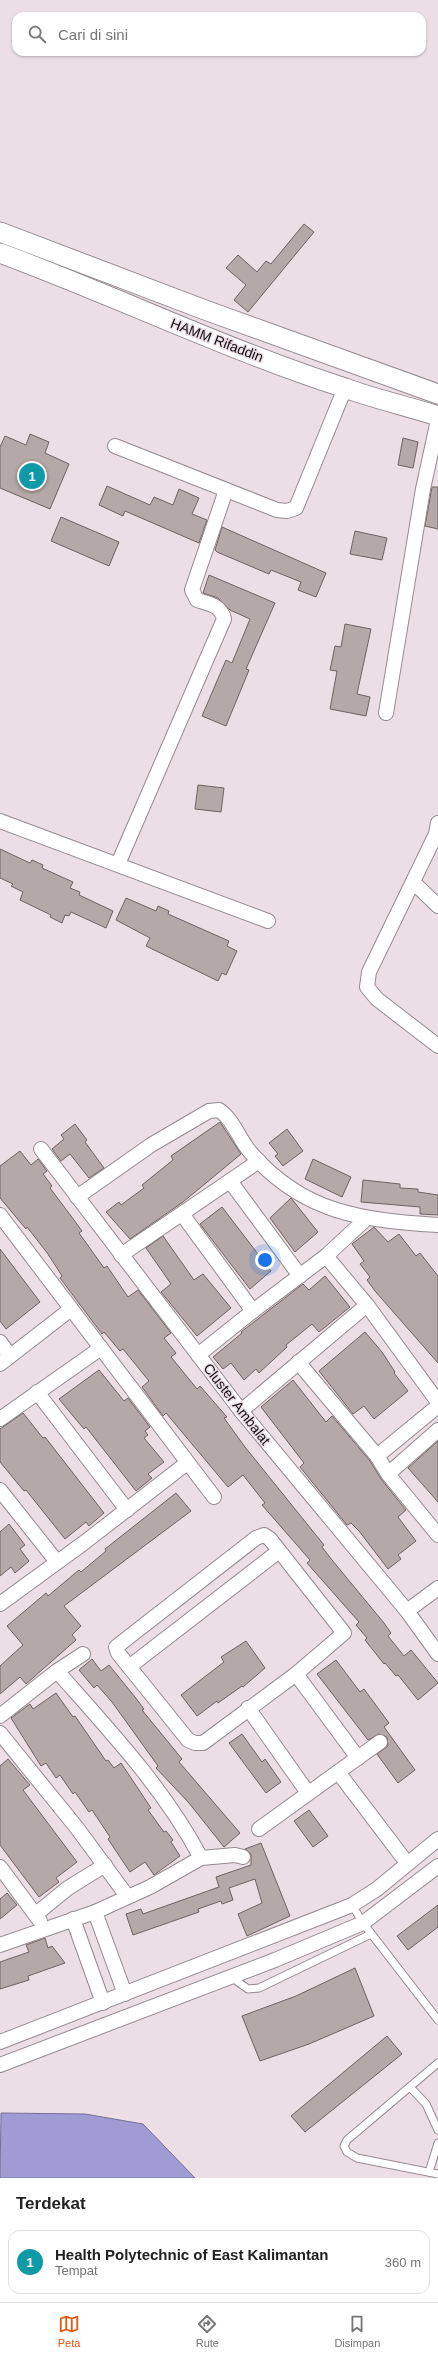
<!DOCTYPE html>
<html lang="id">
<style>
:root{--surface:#fff;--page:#f2f2f2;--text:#222;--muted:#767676;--line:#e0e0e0;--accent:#ea580c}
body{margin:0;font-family:Helvetica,sans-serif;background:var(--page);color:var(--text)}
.you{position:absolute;left:265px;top:1260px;width:14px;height:14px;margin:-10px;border:3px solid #fff;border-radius:50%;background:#1a73e8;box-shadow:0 0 0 6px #1a73e833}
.badge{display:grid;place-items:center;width:26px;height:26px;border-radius:50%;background:var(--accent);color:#fff;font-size:13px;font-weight:700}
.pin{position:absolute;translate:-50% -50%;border:2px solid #fff;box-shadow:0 1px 4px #0006}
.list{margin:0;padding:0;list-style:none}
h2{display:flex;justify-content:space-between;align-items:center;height:52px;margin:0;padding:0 16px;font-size:17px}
h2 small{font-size:13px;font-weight:400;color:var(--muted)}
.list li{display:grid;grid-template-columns:26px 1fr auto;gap:12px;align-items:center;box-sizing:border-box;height:64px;margin:0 8px 8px;padding:0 8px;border:1px solid var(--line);border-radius:12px}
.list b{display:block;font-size:15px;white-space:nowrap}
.list p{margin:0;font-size:13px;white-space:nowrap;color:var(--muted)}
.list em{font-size:13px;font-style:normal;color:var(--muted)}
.icon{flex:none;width:22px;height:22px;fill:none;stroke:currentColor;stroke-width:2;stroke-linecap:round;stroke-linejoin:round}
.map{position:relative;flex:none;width:438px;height:2178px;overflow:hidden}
.search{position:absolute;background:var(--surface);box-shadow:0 1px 3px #0004;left:12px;right:12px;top:12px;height:44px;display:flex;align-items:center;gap:10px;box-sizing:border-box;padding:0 14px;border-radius:12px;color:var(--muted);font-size:15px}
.sheet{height:124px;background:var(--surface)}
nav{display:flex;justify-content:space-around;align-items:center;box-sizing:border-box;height:56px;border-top:1px solid var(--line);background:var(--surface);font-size:11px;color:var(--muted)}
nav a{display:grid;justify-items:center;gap:2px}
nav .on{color:var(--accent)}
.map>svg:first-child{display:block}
</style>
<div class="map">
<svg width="438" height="2178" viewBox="0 0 438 2178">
<rect width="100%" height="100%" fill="#ebdfe5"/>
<polygon fill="#a09bd3" stroke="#757098" points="1,2113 85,2114 143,2124 195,2178 0,2178"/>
<g fill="#b5a8a9" stroke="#6e6263">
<polygon points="304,224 314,232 248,312 234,300 246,285 226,268 238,255 257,272 266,261 271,264"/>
<polygon points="30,434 49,442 45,453 69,464 50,509 0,488 0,447 5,436 26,445"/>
<polygon points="403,438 418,442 413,468 398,465"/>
<polygon points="107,486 150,505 154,497 173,505 179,489 199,498 192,514 207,520 199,543 125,511 123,516 99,505"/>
<polygon points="432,487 438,487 438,529 425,526"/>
<polygon points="61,517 119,542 109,566 51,541"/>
<polygon points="222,527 326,573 316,597 298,590 301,582 271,570 269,574 217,552 215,550"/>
<polygon points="355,531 387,538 382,560 350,554"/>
<polygon points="209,575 275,603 246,669 249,670 226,726 202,716 226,660 232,663 250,619 230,610 218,598 203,593"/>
<polygon points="345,624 371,629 357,694 370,697 366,716 330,709 337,671 330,670 335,646 341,647"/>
<polygon points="198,785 224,788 221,812 195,809"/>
<polygon points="0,849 30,863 32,860 43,865 42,868 73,882 70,888 80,892 79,895 113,911 106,928 71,912 69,916 65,915 62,923 50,917 51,915 20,900 23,892 11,886 13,884 0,878"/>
<polygon points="126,898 156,911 158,906 169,911 168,914 229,941 227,946 237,951 226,975 222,973 218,981 146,946 150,938 116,920"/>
<polygon points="220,1122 241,1154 183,1202 130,1239 106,1212 119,1202 121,1205 144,1188 142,1185 173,1160 171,1156"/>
<polygon points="75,1124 87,1140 85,1142 104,1168 89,1178 70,1154 61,1161 52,1149 64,1139 61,1135"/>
<polygon points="287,1129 303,1151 283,1166 275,1156 278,1154 269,1143"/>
<polygon points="20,1151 31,1165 38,1159 47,1171 43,1174 52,1186 50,1188 71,1216 82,1231 79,1233 104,1268 107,1266 128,1297 138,1290 171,1333 164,1338 176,1353 171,1357 197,1389 200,1386 227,1417 224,1418 245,1447 324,1545 322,1547 332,1560 384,1623 391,1633 388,1636 404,1656 411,1650 438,1683 418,1700 398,1675 396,1676 385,1663 384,1664 365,1640 367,1638 356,1625 359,1622 307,1563 310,1560 262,1505 265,1503 243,1475 228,1487 166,1413 163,1416 142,1387 149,1381 123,1349 120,1351 104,1332 102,1334 60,1278 62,1276 48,1254 27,1227 26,1229 0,1198 0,1166"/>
<polygon points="313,1159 351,1177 342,1197 305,1179"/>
<polygon points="363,1180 400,1184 400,1188 418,1189 418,1192 438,1195 438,1215 420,1214 420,1207 361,1202"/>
<polygon points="291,1198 318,1232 295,1252 270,1218"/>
<polygon points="222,1207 271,1271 250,1289 200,1224"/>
<polygon points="374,1227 388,1242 399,1234 416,1256 420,1253 438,1276 438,1363 375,1291 367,1280 370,1277 360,1264 364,1261 352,1244"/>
<polygon points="163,1236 194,1280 203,1274 231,1308 197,1336 161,1292 171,1284 146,1248"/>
<polygon points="0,1249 40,1302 6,1329 0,1321"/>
<polygon points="325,1276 350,1307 319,1332 312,1324 286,1345 287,1347 259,1373 256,1369 244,1380 231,1363 223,1369 213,1357 242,1333 241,1332 303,1284 309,1290"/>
<polygon points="365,1332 382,1352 395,1372 394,1373 408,1391 374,1419 364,1406 353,1414 319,1371"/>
<polygon points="99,1370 124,1401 128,1398 150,1427 145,1431 148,1435 144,1438 164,1462 148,1474 152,1478 136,1491 86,1427 84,1429 59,1399"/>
<polygon points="293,1380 326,1422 332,1416 370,1461 381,1479 406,1510 398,1517 416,1541 398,1555 401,1559 388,1569 359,1531 351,1523 347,1525 300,1467 304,1463 261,1407"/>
<polygon points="23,1413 43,1438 45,1437 104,1513 89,1526 86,1522 65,1539 26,1490 24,1491 0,1462 0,1429"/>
<polygon points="438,1441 438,1502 408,1468"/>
<polygon points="176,1493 191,1511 64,1606 81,1626 72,1635 76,1640 26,1684 20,1677 0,1694 0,1666 23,1645 7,1626 46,1593 48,1596 79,1570 81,1572 106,1551 105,1549"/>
<polygon points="9,1524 25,1545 20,1549 29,1561 15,1573 11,1567 0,1576 0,1532"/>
<polygon points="246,1641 265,1668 243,1687 242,1686 218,1703 217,1701 197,1716 181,1695 224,1662 221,1657"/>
<polygon points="92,1659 101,1671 109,1665 135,1697 144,1709 142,1710 182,1759 179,1762 240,1833 224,1847 189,1803 156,1768 158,1766 112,1702 97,1685 94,1688 79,1670"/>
<polygon points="336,1660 360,1692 364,1689 389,1723 384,1727 415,1770 398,1783 377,1754 388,1746 387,1737 379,1734 368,1740 317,1674"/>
<polygon points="56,1693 73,1717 75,1716 106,1761 108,1760 114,1768 121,1763 151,1808 148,1810 164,1832 166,1831 173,1840 171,1842 180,1856 154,1875 145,1862 130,1872 108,1839 110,1837 92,1810 89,1812 75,1792 73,1794 60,1775 56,1778 46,1763 41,1766 11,1718 30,1704 33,1709"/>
<polygon points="242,1734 262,1762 265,1759 281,1782 266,1793 229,1743"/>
<polygon points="8,1759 30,1785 23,1790 77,1862 56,1878 59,1882 39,1897 0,1845 0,1766"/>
<polygon points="309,1810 328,1836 313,1847 294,1821"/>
<polygon points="261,1843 290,1916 247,1936 238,1914 262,1903 255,1879 229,1888 233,1900 222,1904 221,1901 198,1909 199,1912 133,1935 126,1914 141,1909 143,1914 219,1887 216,1877 251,1865 251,1854 245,1849"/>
<polygon points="7,1893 17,1905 0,1919 0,1899"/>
<polygon points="438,1905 438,1927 408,1950 397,1936"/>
<polygon points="45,1938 48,1948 52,1946 65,1963 28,1976 29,1980 0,1989 0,1962 29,1952 26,1945"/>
<polygon points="355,1968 374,2016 309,2044 260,2061 242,2016 296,1996"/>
<polygon points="387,2036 402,2054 305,2132 291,2116"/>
</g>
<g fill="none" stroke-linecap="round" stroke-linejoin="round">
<g stroke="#948a8f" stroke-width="9">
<g id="lane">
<polyline points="352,1905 363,1923 438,2020"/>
<polyline points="231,1977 248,1989 259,1988 371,1934"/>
<polyline points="438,2063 347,2140 344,2146 347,2152 357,2158 438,2174"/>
<polyline points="410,2087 426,2104 438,2130"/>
<polyline points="429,2172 438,2143"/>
</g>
</g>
<g stroke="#948a8f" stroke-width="16">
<g id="street">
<polyline points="115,446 277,510 287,511 296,508 345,388"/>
<polyline points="386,713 423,489 438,420"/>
<polyline points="0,821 268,921"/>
<polyline points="438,823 436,834 369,972 367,987 377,999 438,1046"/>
<path d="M118,864L224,619C221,605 209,604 197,600L192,590L226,490"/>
<polyline points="413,882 438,906"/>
<polyline points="41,1149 241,1411 407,1611 438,1654"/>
<polyline points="230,1181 300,1276"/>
<path d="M77,1197L151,1145L209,1111L219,1110C234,1120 239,1140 251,1153C304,1214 363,1220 438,1225"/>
<polyline points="182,1214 253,1311"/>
<polyline points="0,1215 214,1497"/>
<polyline points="121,1255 259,1161"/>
<polyline points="326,1256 367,1305 438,1402"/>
<polyline points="0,1342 10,1356"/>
<polyline points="198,1355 253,1311 326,1256 367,1218"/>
<polyline points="298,1362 377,1456 388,1474 438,1535"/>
<polyline points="0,1364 71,1309"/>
<polyline points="37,1392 127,1510"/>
<polyline points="241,1411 367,1305"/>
<polyline points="0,1419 101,1348"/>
<polyline points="377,1456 438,1406"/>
<polyline points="388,1474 438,1430"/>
<polyline points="0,1490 57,1562"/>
<polygon points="264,1535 270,1539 344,1633 296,1674 203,1743 195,1743 188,1740 118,1653 116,1647 256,1538"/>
<polyline points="0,1604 85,1542 187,1463"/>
<polyline points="407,1611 438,1588"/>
<polyline points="129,1667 279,1551"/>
<path d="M57,1671C109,1730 164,1788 201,1858L150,1887L95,1912L125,1994"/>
<polyline points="296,1674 358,1758"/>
<polyline points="248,1708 308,1793"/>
<polyline points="0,1716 57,1671 83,1654"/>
<polyline points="0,1733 77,1828 127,1896"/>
<polyline points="338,1772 380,1742"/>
<polyline points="259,1829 338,1772 407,1863"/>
<polyline points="201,1858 235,1855 243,1857"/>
<polyline points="0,1867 40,1921"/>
<polyline points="36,1914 68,1888 105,1865"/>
<polyline points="73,1919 103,2003"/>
<polyline points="0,1945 95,1912"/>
<polyline points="0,2042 352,1905 377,1889 438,1839"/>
<polyline points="0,2065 275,1960 363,1923 438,1866"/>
</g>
</g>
<g stroke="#948a8f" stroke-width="21">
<g id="secondary">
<polyline points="0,232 205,310 438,394"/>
<path d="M0,253C116,296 227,350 345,388C375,399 407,406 438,416"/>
</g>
</g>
<use href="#lane" stroke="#fff" stroke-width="7"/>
<use href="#street" stroke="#fff" stroke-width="14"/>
<use href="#secondary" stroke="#fff" stroke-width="19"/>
</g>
<g text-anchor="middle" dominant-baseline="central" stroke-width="3" stroke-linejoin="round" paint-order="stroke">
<g font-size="14" fill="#110d0f" stroke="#ebdfe5">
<text transform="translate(217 340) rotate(21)">HAMM Rifaddin</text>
<text transform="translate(237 1404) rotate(52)">Cluster Ambalat</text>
</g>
</g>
</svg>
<div class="you"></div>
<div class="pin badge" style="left:32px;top:476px;background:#0f9aa8">1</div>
<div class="search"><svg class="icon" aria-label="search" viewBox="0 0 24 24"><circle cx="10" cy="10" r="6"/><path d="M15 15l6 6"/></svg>Cari di sini</div>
</div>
<section class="sheet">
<h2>Terdekat<small></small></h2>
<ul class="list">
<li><span class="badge" style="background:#0f9aa8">1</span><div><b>Health Polytechnic of East Kalimantan</b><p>Tempat</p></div><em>360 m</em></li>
</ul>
</section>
<nav>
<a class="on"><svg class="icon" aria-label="map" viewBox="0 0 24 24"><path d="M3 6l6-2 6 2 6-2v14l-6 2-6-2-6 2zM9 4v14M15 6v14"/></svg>Peta</a>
<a><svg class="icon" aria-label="directions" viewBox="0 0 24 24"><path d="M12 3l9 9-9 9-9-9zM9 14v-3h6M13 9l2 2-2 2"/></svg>Rute</a>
<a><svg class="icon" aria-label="saved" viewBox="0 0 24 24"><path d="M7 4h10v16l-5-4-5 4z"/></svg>Disimpan</a>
</nav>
